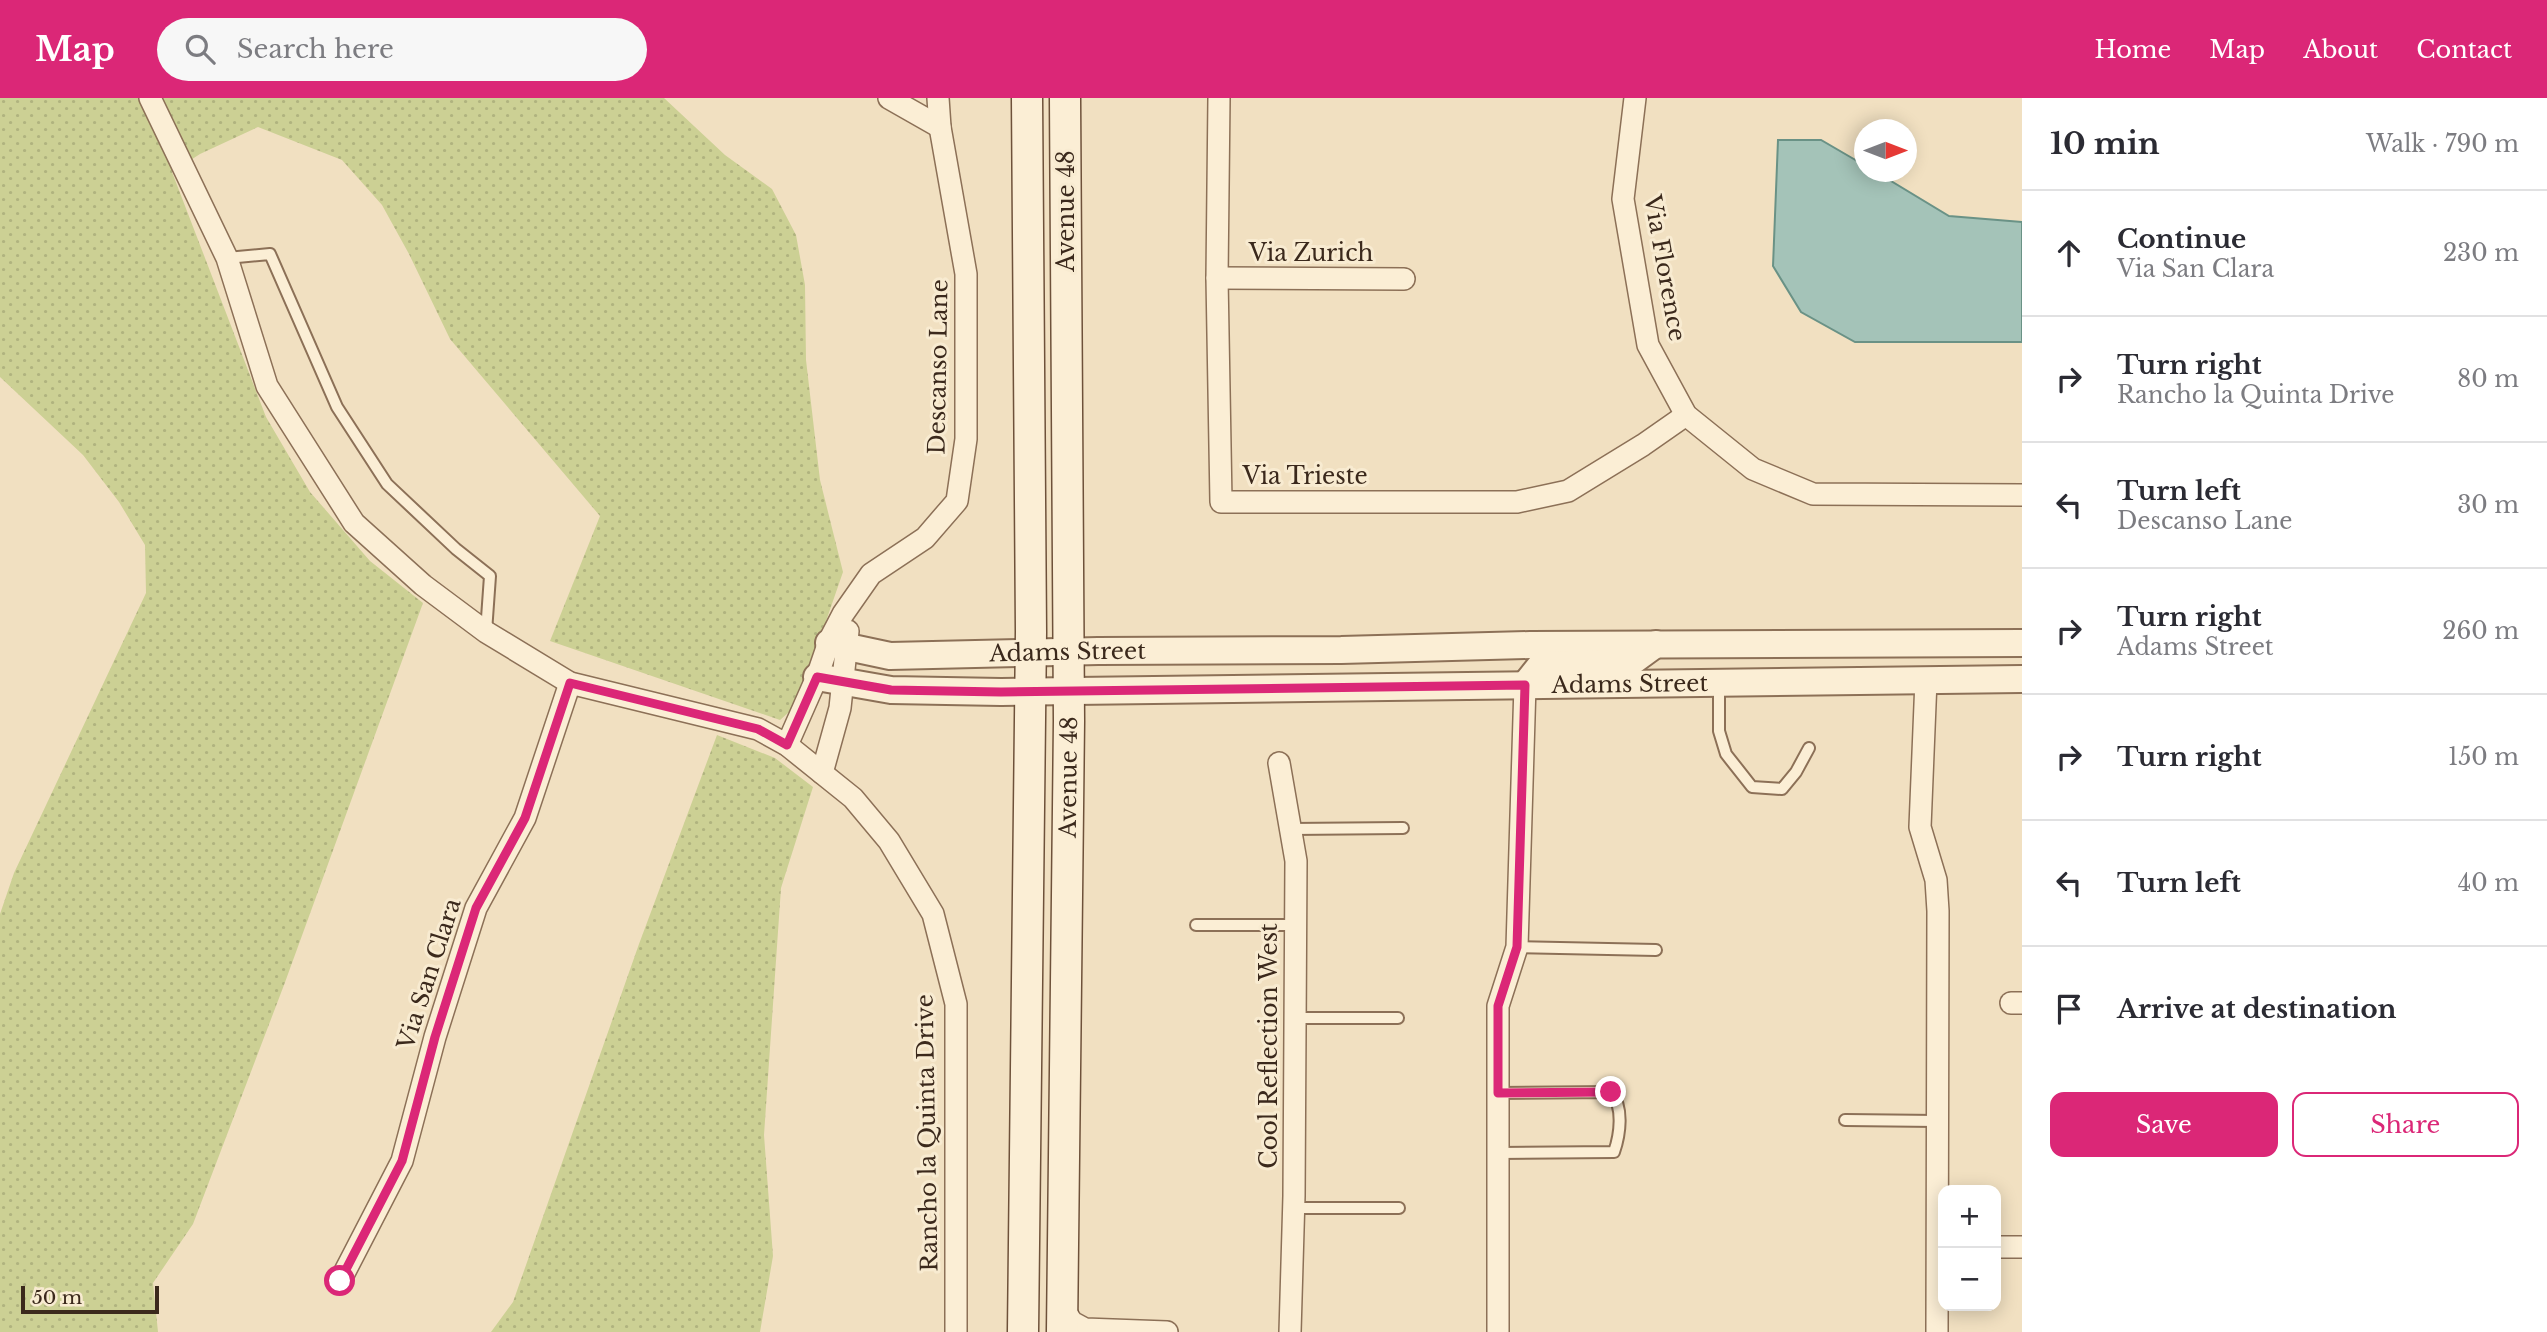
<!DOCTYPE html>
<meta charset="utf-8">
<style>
:root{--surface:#fff;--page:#f7f7f7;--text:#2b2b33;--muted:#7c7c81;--line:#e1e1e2;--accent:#db2777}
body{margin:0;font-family:"Libre Baskerville",serif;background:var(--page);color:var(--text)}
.controls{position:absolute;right:21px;bottom:21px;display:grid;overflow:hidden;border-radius:14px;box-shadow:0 4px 18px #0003}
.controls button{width:63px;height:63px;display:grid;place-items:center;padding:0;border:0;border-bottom:2px solid var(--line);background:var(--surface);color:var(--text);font:35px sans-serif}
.compass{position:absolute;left:1854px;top:21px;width:63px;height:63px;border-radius:50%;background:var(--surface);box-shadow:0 4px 18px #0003;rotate:90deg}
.scale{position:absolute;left:21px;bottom:18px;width:138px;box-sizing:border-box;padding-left:7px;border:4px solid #3b291c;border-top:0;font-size:19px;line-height:24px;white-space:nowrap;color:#3b291c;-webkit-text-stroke:5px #f8ebd1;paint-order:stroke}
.stop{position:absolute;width:21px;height:21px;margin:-16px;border:5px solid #db2777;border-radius:50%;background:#fff}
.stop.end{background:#db2777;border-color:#fff;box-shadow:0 2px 7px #0008}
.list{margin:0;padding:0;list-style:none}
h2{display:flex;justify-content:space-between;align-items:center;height:91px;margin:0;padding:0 28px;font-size:30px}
h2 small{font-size:23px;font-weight:400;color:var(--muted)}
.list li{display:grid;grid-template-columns:46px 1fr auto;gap:21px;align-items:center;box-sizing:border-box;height:126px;padding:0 28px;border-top:2px solid var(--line)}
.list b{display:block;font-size:26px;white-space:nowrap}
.list p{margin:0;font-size:23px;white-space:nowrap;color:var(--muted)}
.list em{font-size:23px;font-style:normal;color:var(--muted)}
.actions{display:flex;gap:14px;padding:21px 28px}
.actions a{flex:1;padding:16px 0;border:2px solid var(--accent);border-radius:14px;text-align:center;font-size:24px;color:var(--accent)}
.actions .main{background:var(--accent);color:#fff}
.icon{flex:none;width:38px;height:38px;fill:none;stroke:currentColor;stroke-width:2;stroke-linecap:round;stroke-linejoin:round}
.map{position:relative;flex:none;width:2022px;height:1234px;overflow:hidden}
header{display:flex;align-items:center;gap:42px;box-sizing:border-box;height:98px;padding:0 35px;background:var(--accent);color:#fff}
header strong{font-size:33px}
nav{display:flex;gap:38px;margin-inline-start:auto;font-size:24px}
.search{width:490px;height:63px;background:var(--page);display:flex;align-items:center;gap:18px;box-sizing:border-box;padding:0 24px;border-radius:38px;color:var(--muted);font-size:26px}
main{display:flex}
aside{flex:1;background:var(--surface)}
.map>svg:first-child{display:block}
</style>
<header>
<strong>Map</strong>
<div class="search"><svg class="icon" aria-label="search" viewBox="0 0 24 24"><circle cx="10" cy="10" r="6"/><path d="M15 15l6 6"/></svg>Search here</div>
<nav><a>Home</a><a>Map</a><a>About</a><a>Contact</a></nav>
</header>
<main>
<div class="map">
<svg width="2022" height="1234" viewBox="0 0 2022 1234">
<defs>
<pattern id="grass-dots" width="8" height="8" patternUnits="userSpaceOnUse" patternTransform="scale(1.75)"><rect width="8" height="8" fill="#ccd094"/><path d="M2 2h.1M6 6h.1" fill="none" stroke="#b0b37f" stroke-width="1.8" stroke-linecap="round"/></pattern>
</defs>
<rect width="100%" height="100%" fill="#f1e0c1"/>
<g fill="url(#grass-dots)">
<polygon points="0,0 664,0 725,57 772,91 796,137 805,187 806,262 820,382 843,474 797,607 780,622 550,543 600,418 450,241 409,156 382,107 342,62 258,29 200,56 172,74 266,319 310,394 370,463 423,505 284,887 193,1126 153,1185 158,1234 0,1234 0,816 14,775 146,495 145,447 119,404 83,357 0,279"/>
<polygon points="717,637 775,660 813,689 781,790 764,1037 773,1158 760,1234 491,1234 513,1204 639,846"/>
</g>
<polygon fill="#a4c3b8" stroke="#6a9286" stroke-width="2" points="1778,42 1821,42 1864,67 1864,74 1876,74 1949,118 2022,124 2022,244 1855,244 1801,214 1773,168"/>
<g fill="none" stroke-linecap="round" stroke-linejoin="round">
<g stroke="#8c7057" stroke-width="14">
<g id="service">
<polyline points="227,160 270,156 337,309 387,386 456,451 490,478 486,534"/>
<polyline points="1719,585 1719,633 1726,656 1752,689 1782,691 1796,674 1809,650"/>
<polyline points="1291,731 1403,730"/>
<polyline points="1196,827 1296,827"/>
<polyline points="1517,849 1656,852"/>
<polyline points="1295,920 1398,920"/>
<path d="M1498,995L1611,994C1624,1009 1620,1037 1614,1054L1498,1055"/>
<polyline points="1845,1022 1937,1023"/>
<polyline points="1294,1110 1399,1110"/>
</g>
</g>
<g stroke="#8c7057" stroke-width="24">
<g id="minor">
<polyline points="150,0 227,160 267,288 354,425 423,487 486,534 570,585 758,631 787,647 853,700 889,743 933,816 956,906 956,1234"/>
<polyline points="889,0 940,29"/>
<polyline points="1219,0 1217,180 1221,404 1517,404 1568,393 1643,347 1686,317"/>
<polyline points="1635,0 1623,101 1648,247 1686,317 1753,371 1813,396 2022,397"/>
<polyline points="1217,180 1404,181"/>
<polyline points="1926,582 1920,729 1936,782 1938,813 1937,1234"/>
<polyline points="787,647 817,579 830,541 843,516 871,476 925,440 957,403 966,341 966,176 940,29 938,0"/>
<polyline points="1279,665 1296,763 1294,1098 1290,1234"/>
<polyline points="822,675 840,610 848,533"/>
<polyline points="2011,905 2022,905"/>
<polyline points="1996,1149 2022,1149"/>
<polyline points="340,1183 402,1063 435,939 476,810 525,720 570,585"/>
<polyline points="1062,1208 1072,1224 1085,1231 1167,1234"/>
<polyline points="1498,1234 1498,908 1517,849 1525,587"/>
</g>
</g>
<g stroke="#8c7057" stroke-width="30">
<g id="tertiary">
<path id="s1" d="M829,545L890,558L1098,553L1341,552L1530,547L2022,545"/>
<path id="s2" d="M817,579L891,592L1001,594L2022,581"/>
<polyline points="1525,587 1541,567 1630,565 1656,546"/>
</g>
</g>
<g stroke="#6e513a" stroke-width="33">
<g id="secondary">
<polyline points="1023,1234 1031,534 1027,0"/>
<path id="s3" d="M1062,1234L1069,623L1065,0"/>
</g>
</g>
<use href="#service" stroke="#fbeed5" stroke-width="10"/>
<use href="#minor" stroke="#fbeed5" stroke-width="21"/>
<use href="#tertiary" stroke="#fbeed5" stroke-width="26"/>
<use href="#secondary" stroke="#fbeed5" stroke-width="30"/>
</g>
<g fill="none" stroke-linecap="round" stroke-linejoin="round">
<polyline stroke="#db2777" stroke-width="9" points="340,1183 402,1063 435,939 476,810 525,720 570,585 758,631 787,647 817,579 891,592 1001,594 1525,587 1517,849 1498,908 1498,995 1611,994"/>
</g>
<g text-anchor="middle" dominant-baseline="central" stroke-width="6" stroke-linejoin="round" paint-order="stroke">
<g font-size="23" fill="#3b291c" stroke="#f8ebd1">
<text transform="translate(1066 113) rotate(-90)">Avenue 48</text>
<text x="1311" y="155">Via Zurich</text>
<text transform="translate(1665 170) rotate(80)">Via Florence</text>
<text transform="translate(938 269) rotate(-89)">Descanso Lane</text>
<text x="1305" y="378">Via Trieste</text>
<text stroke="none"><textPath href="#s1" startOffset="240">Adams Street</textPath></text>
<text stroke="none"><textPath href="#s2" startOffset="814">Adams Street</textPath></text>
<text stroke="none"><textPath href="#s3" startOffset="555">Avenue 48</textPath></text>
<text transform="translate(429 876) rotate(-72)">Via San Clara</text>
<text transform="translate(1269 948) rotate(-90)">Cool Reflection West</text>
<text transform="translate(927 1035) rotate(-91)">Rancho la Quinta Drive</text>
</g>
</g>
</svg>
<div class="controls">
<button>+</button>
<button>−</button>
</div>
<svg class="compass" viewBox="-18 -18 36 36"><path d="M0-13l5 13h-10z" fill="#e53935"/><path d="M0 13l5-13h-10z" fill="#7c7c81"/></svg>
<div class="scale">50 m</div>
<div class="stop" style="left:340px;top:1183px"></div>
<div class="stop end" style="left:1611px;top:994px"></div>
</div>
<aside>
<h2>10 min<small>Walk · 790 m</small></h2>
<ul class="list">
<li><svg class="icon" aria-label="ahead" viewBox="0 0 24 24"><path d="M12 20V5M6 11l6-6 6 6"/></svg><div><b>Continue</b><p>Via San Clara</p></div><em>230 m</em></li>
<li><svg class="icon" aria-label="right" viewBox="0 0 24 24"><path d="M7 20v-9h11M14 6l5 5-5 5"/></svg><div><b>Turn right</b><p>Rancho la Quinta Drive</p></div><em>80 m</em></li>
<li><svg class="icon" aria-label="left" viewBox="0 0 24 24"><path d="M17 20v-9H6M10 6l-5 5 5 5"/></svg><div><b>Turn left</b><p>Descanso Lane</p></div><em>30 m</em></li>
<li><svg class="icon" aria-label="right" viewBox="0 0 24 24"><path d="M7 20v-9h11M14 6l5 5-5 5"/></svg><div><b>Turn right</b><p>Adams Street</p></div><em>260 m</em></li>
<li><svg class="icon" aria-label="right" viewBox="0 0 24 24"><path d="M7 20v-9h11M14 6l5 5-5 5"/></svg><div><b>Turn right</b></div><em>150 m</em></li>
<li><svg class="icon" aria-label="left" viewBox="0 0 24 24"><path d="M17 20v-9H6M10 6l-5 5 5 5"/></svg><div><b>Turn left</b></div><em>40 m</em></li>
<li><svg class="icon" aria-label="arrive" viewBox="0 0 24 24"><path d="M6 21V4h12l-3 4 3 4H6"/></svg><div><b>Arrive at destination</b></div></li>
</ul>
<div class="actions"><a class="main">Save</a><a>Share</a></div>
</aside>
</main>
